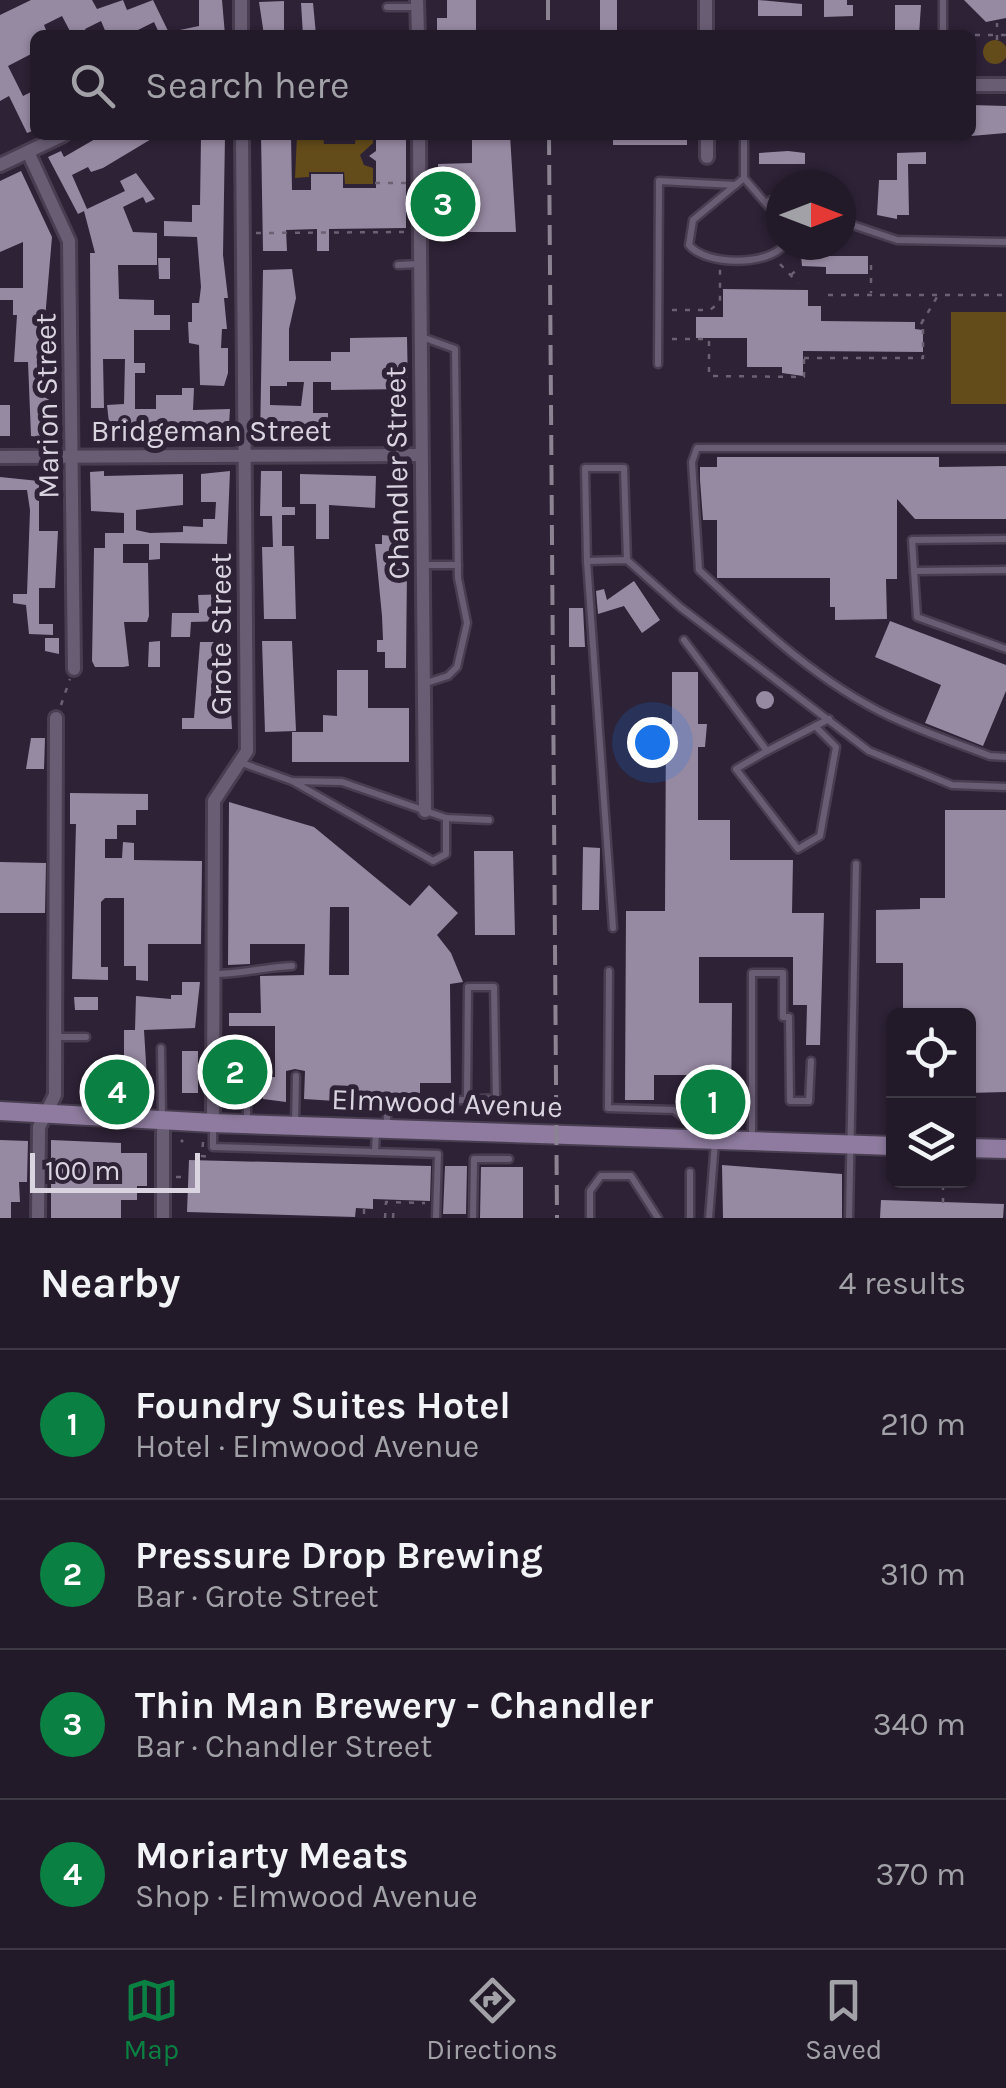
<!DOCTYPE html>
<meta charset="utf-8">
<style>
:root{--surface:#221a28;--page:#2a2330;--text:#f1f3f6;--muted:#a2a1a8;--line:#3f3845;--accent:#0b8043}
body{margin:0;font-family:Karla,sans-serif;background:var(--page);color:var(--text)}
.controls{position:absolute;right:30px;bottom:30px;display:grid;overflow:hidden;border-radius:15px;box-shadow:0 2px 8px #0004}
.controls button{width:90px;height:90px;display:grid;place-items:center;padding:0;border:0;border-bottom:2px solid var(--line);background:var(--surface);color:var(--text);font:50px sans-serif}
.compass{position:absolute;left:766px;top:170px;width:90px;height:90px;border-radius:50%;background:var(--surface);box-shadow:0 2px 8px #0004;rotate:90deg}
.scale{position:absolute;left:30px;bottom:25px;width:170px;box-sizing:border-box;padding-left:10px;border:5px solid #dad3e0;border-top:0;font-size:28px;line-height:35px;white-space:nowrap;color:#dad3e0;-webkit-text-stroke:8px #2d2236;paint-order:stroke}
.you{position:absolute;left:652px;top:742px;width:35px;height:35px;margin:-25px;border:8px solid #fff;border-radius:50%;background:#1a73e8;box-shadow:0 0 0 15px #1a73e833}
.badge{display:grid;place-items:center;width:65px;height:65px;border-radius:50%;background:var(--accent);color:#fff;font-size:32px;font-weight:700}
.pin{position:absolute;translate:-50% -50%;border:5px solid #fff;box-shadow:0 2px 10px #0006}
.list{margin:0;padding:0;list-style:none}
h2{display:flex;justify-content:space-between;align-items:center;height:130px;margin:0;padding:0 40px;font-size:42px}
h2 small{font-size:32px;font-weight:400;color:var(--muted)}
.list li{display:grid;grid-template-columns:65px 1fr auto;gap:30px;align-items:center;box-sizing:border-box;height:150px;padding:0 40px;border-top:2px solid var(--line)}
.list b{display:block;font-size:38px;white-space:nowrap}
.list p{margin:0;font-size:32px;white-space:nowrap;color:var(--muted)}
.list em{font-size:32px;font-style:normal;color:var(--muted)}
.icon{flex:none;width:55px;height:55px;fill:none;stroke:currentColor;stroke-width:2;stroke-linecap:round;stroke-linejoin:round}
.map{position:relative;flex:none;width:1006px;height:1218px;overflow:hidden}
.search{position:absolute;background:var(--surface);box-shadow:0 2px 8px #0004;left:30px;right:30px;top:30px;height:110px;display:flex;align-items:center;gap:25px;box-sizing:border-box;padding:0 35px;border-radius:15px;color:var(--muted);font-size:38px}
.sheet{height:730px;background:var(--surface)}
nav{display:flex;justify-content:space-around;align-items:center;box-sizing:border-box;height:140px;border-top:2px solid var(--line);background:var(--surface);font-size:28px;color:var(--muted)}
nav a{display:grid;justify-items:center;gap:5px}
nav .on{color:var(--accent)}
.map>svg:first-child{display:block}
</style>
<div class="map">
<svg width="1006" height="1218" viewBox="0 0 1006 1218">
<rect width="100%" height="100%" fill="#2d2236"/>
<g fill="#634b1a">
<circle cx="995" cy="52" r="12"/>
<polygon points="297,135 323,135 324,144 355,144 356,135 373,135 373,143 360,155 364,165 373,168 373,184 345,184 344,172 309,172 309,177 295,178"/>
<rect x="951" y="312" width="55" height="92"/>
</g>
<g fill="#9689a2" fill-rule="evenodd">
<polygon points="31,0 92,0 97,9 123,0 127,10 153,0 170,35 160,35 154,22 128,35 107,35 101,21 85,29 88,35 72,35 62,16 44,25 48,35 35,35 35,52 8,66 23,96 35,90 35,130 27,133 9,96 0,101 0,15"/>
<polygon points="199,0 222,0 225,35 176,35 175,31 199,26"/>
<polygon points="447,0 476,0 476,31 437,35 437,18 447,18"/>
<rect x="600" y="0" width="17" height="35"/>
<polygon points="758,0 802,4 802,16 758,16"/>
<polygon points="824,0 847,0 847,5 853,5 853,16 824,17"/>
<polygon points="964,0 1006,0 1006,18 986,22"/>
<polygon points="284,1 284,35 264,35 259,2"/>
<polygon points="301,3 313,3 316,35 303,35"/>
<polygon points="895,5 921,5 919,35 895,35"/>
<polygon points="971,105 1006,106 1006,133 971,136"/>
<polygon points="102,135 158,135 103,168 91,172 88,167 72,175 87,209 125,191 120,181 136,173 155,199 146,203 143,197 123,207 133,232 157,233 157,265 118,265 119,299 154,300 154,315 170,315 170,330 134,330 134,363 145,363 145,373 135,373 135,409 156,409 156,395 182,395 182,388 194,388 193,410 230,409 228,440 186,435 135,436 135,441 123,441 123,432 110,432 107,405 124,404 125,359 103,359 104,408 91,408 90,253 95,253 84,211 78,214 48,157 61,151 64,157"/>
<polygon points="261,135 291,135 292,190 311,190 311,174 343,174 343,188 376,188 376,161 369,156 376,151 376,135 406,135 406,228 329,229 329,251 317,251 317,229 286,230 287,251 263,251"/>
<polygon points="472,135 510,135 516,232 438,232 438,164 472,163"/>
<rect x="613" y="135" width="74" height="10"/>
<polygon points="225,136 223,255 228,298 224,298 227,329 222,329 221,348 228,348 228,373 224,386 200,385 199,345 189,343 188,322 192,322 192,303 199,303 201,287 197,237 164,236 164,221 192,222 192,205 200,205 201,137"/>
<polygon points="788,151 805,153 805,164 759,164 759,153"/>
<polygon points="926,152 926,164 908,164 909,215 897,215 897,219 877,215 879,180 897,180 897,153"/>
<polygon points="21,171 52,237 45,319 53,318 54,362 41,362 41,395 56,404 57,439 31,436 28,362 14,362 17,315 13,315 13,300 0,300 0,288 23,288 23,242 0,252 0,181"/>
<polygon points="800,245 816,245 816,256 868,256 868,274 826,274 826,267 802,266"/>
<polygon points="158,258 170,258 170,279 159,279"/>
<path d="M292,269L296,298L289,329V361H331V352H350V338L407,337L408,389L331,390V382H313V413H328V440H316V434L301,432L274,431V440H260L263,270ZM287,382H304L301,406L270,405V386H287Z"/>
<polygon points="723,289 808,290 808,306 821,306 821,321 915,322 915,329 923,330 923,352 803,351 803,376 782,373 782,367 747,367 747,338 696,338 696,317 723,317"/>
<rect x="0" y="405" width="10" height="31"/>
<polygon points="717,457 939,457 939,467 1006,466 1006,519 915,519 897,499 897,579 886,579 887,619 835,620 835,607 830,607 830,578 717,578 717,520 703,520 700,480 700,467 717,467"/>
<polygon points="395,470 408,470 406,668 385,668 385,652 377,652 377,640 383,640 382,616 375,544 382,544 382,535 392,536 392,529 397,529"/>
<polygon points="104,471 104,476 183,474 183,505 136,510 136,530 150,533 183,532 183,526 203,527 203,519 215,519 216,502 201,502 201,474 230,471 227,544 160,543 160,559 149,560 149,544 123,544 123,563 148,563 149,616 147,622 124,622 129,666 123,667 95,667 92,661 94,548 105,548 105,533 124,533 124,513 91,511 90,472"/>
<polygon points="261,471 282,471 282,507 295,507 295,515 282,515 282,546 294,546 296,619 264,619 262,547 273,547 272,516 260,516"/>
<polygon points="300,474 376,476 375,508 329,505 329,539 316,539 316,504 300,504"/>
<polygon points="0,477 39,481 39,531 58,531 55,588 39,588 39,624 53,624 53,635 29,634 26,605 13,603 13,594 27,594 30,510 27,490 0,490"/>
<polygon points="634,581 660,620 642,633 624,606 598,614 596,591 604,589 607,600"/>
<polygon points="231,594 229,621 191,622 190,637 171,637 172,613 199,613 198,595"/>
<polygon points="569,608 583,608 585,647 569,647"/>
<polygon points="890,621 1006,665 1006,691 983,746 925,723 941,685 875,657"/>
<polygon points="45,638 59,638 59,654 45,651"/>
<polygon points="160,641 160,667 148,667 149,642"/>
<polygon points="262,641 292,641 296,731 265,732"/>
<polygon points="200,642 227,642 232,729 182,729 182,718 194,718"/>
<polygon points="337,670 368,670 368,708 409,708 409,762 292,762 292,732 323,732 323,715 337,716"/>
<polygon points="672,672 698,672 698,724 707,724 705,747 698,747 698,820 730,820 730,860 793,860 792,913 824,913 820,1045 806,1045 807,1005 793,1005 793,957 699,957 699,1003 732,1003 731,1113 689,1112 689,1075 654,1075 654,1100 625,1100 626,911 665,911 666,724 672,724"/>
<circle cx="765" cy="700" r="9"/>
<polygon points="31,738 45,738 44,769 26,769"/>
<polygon points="70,793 148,794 148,810 136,810 136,825 117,825 117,839 105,839 105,858 122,858 123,842 134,843 134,860 202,861 201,944 148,944 148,981 136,980 136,966 124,966 124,898 105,898 101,902 101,967 108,967 108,980 72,979 76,824 70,824"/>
<path d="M229,802L314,827L410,906L429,885L458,913L437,935L451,953L463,982L450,984L451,1083H420V1093H383V1104L304,1099L305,1071L295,1069L286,1071V1102L263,1099V1077H275V1026H229V1013H261L260,976L304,975L305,944H250V964L228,965ZM330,907H349V975H329Z"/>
<polygon points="945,810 1006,810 1006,1092 968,1093 968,1016 903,1016 903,963 876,963 876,910 920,909 920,898 945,898"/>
<polygon points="583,847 600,848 599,910 582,910"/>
<polygon points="474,851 513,851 515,935 475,935"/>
<polygon points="0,862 46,863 45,913 0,913"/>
<polygon points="182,982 200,982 195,1028 144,1030 148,1095 110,1093 110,1058 124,1058 124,1030 135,1030 136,996 171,999 171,995 182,995"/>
<polygon points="74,997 98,997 98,1010 75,1010"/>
<rect x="182" y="1051" width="16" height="42"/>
<rect x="228" y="1060" width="12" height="38"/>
<polygon points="0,1140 28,1141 27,1182 19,1182 20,1202 11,1202 11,1218 0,1218"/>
<polygon points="51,1140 121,1143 121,1153 147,1153 147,1186 137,1186 137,1200 121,1200 121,1218 51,1218"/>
<polygon points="189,1160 431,1166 430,1201 373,1199 373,1209 356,1208 355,1217 187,1212"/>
<polygon points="722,1165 842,1174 842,1218 723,1218"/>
<polygon points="445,1166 467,1166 466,1214 443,1214"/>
<polygon points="481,1167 523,1167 523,1218 480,1218"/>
<polygon points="881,1200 1004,1204 1003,1218 880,1218"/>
</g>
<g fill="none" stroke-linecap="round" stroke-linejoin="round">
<g stroke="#493e51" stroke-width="11">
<g id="lane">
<polyline points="943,0 943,35"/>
<polyline points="387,7 416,7"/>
<polyline points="744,135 744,178 781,221"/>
<path d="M744,178L693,220L689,245C706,266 768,266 784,245"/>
<polyline points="766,202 781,197"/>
<polyline points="841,221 897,240 1006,242"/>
<polyline points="398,265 419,264"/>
<polyline points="422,337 455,349 458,578 467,623 457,667 448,676 426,683"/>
<polyline points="658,364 659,181 735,185"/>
<path d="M1006,448H697L692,462L699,570C757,624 816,681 889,716C921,731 956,743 990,756L1006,757"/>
<polyline points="1006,539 912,540 917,617 1006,649"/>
<polyline points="627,560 624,468 585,468 587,561 627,560 680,607 869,751 952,785 1006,787"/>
<polyline points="587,561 613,928"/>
<polyline points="424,565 458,565"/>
<polyline points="914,571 1006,570"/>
<polyline points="684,640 767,751 829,719"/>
<polyline points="767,751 736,769 798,849 820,836 836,747 815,726"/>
<polyline points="242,763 292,781 433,861 446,854 446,818 342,782 292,781"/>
<polyline points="446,818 489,820"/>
<polyline points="609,971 608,1108 674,1110 706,1134"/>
<path d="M215,974C242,974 265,967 292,966"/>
<polyline points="56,1037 86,1037"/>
<polyline points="214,1043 247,1044 247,1123"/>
<polyline points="161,1048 162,1117"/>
<polyline points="213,1124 213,1147 375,1152"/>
<polyline points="295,1124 296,1076"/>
<polyline points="387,1128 387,1110 395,1104 496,1098 494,987 468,987 467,1099"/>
<polyline points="376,1130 375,1152 438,1154 436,1218"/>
<polyline points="752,1137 752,973 783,973 783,1017 789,1017 790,1101 809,1101 811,1061"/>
<polyline points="690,1172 690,1218"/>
<polyline points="473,1218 474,1159 509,1159"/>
<polyline points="590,1218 590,1191 601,1176 631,1176 658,1218"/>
<polyline points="709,1218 715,1142"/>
<polyline points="849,1218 856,864"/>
</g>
</g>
<g stroke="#493e51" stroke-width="18">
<g id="street">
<polyline points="241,0 241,35"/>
<polyline points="417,0 418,35"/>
<polyline points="706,35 706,0"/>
<polyline points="971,85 1006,85"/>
<polyline points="419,135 425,811"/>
<polyline points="707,135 707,157"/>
<polyline points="28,152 69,241 74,669"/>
<polyline points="0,165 63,135"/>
<polyline points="0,457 421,455"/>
<polyline points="213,1123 214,801 247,751 242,135"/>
<polyline points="38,1218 39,1127 55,1095 56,718"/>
<polyline points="163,1218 163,1120"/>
</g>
</g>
<g stroke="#493e51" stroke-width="22">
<g id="secondary">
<polyline points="0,1111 213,1123 894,1146"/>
<polyline points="968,1148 1006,1149"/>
</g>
</g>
<g stroke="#6b6173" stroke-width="2.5" stroke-dasharray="5 8" stroke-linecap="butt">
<polyline points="962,35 1006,35"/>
<polyline points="997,40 997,23"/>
<polyline points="375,183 409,183"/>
<polyline points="256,233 408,232"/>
<polyline points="780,264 798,283"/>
<polyline points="871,265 871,293"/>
<polyline points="791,275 800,267"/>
<polyline points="828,295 1006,295"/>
<polyline points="672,310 710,310 720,302 720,269"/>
<polyline points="921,324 937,297"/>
<polyline points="672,339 709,339 709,376 804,377 804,354"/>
<polyline points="804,358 923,358 923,319"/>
<polyline points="61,705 70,679"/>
<polyline points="118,1093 118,1100"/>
<polyline points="125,1093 125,1100"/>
<polyline points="181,1140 183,1142"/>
<polyline points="203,1142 202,1156 212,1157"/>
<polyline points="176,1177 184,1177"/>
<polyline points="943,1203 943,1180"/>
<polyline points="364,1209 364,1218"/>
<polyline points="385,1218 386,1202 425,1203"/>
<polyline points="393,1218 394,1205"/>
</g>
<use href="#lane" stroke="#695d74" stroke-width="6"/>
<use href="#street" stroke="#695d74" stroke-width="12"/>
<use href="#secondary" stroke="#8e7b9f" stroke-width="18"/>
<g stroke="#8b8292" stroke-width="4" stroke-dasharray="20 10" stroke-linecap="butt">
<polyline points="548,0 548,35"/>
<polyline points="549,135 557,1218"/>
</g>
</g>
<g text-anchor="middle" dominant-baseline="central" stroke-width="10" stroke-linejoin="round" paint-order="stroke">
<g font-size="30" fill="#dad3e0" stroke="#2d2236">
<text transform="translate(47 406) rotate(-91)">Marion Street</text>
<text x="211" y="431">Bridgeman Street</text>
<text transform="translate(397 473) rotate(-91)">Chandler Street</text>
<text transform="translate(221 634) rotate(-90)">Grote Street</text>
<text transform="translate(447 1103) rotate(2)">Elmwood Avenue</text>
</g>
</g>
</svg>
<div class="controls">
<button><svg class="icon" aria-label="locate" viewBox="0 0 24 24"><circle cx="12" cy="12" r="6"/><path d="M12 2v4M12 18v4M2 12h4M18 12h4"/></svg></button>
<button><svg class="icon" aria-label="layers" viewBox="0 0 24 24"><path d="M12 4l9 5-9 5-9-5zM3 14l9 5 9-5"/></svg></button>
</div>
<svg class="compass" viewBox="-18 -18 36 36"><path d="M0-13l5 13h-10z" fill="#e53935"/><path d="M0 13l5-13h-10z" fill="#a2a1a8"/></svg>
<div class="scale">100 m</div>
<div class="you"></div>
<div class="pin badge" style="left:713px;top:1102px">1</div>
<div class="pin badge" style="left:235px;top:1072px">2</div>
<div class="pin badge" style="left:443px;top:204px">3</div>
<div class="pin badge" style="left:117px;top:1092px">4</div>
<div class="search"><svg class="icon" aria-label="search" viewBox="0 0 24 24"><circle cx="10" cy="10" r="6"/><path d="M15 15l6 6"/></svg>Search here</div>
</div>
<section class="sheet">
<h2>Nearby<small>4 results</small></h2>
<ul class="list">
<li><span class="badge">1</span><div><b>Foundry Suites Hotel</b><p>Hotel · Elmwood Avenue</p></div><em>210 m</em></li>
<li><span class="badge">2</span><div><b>Pressure Drop Brewing</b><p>Bar · Grote Street</p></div><em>310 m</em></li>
<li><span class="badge">3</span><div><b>Thin Man Brewery - Chandler</b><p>Bar · Chandler Street</p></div><em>340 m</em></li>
<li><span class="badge">4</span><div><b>Moriarty Meats</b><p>Shop · Elmwood Avenue</p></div><em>370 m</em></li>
</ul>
</section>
<nav>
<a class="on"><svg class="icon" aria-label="map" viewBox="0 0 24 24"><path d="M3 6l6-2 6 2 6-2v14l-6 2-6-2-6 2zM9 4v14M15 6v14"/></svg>Map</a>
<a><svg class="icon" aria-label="directions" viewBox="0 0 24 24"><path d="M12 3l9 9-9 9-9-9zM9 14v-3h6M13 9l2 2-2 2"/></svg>Directions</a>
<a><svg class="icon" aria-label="saved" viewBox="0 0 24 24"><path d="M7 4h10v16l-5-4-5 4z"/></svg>Saved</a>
</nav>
